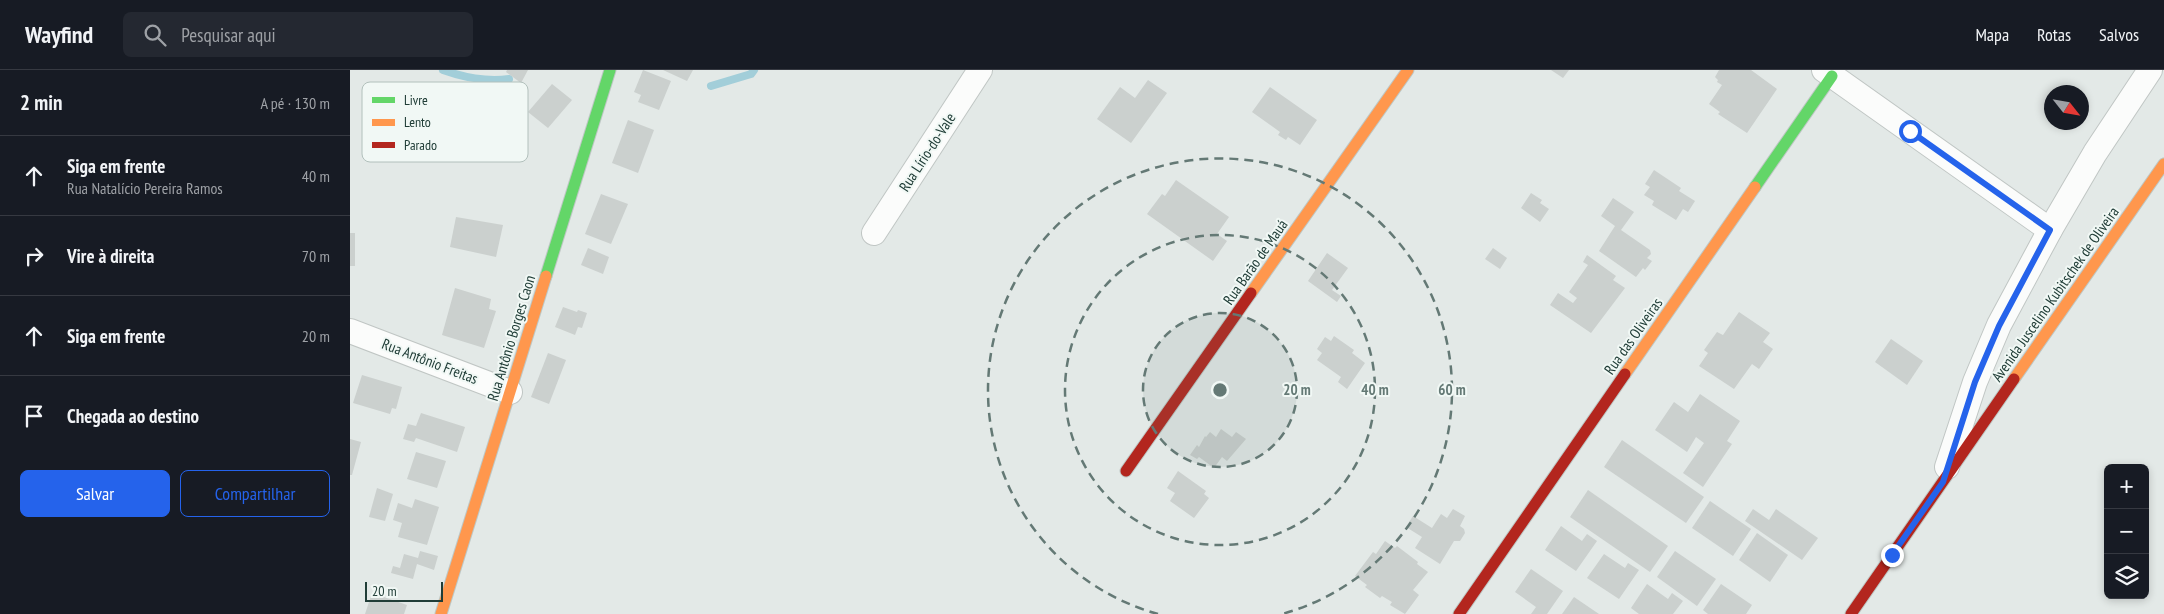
<!DOCTYPE html>
<html lang="pt">
<meta charset="utf-8">
<style>
:root{--surface:#171b24;--page:#242831;--text:#f1f3f6;--muted:#9ea1a6;--line:#363941;--accent:#2563eb}
body{margin:0;font-family:"PT Sans Narrow",sans-serif;background:var(--page);color:var(--text)}
.controls{position:absolute;right:15px;bottom:15px;display:grid;overflow:hidden;border-radius:8px;box-shadow:0 2px 8px #0003}
.controls button{width:45px;height:45px;display:grid;place-items:center;padding:0;border:0;border-bottom:1px solid var(--line);background:var(--surface);color:var(--text);font:25px sans-serif}
.compass{position:absolute;left:1694px;top:15px;width:45px;height:45px;border-radius:50%;background:var(--surface);box-shadow:0 2px 8px #0003;rotate:121deg}
.scale{position:absolute;left:15px;bottom:12px;width:78px;box-sizing:border-box;padding-left:5px;border:2px solid #203d37;border-top:0;font-size:14px;line-height:18px;white-space:nowrap;color:#203d37;-webkit-text-stroke:4px #f1f8f5;paint-order:stroke}
.stop{position:absolute;width:15px;height:15px;margin:-11px;border:4px solid #2563eb;border-radius:50%;background:#fff}
.stop.end{background:#2563eb;border-color:#fff;box-shadow:0 1px 5px #0008}
.list{margin:0;padding:0;list-style:none}
h2{display:flex;justify-content:space-between;align-items:center;height:65px;margin:0;padding:0 20px;font-size:21px}
h2 small{font-size:16px;font-weight:400;color:var(--muted)}
.list li{display:grid;grid-template-columns:32px 1fr auto;gap:15px;align-items:center;box-sizing:border-box;height:80px;padding:0 20px;border-top:1px solid var(--line)}
.list b{display:block;font-size:19px;white-space:nowrap}
.list p{margin:0;font-size:16px;white-space:nowrap;color:var(--muted)}
.list em{font-size:16px;font-style:normal;color:var(--muted)}
.actions{display:flex;gap:10px;padding:15px 20px}
.actions a{flex:1;padding:11px 0;border:1px solid var(--accent);border-radius:8px;text-align:center;font-size:18px;color:var(--accent)}
.actions .main{background:var(--accent);color:#fff}
.icon{flex:none;width:28px;height:28px;fill:none;stroke:currentColor;stroke-width:2;stroke-linecap:round;stroke-linejoin:round}
.map{position:relative;flex:none;width:1814px;height:544px;overflow:hidden}
header{display:flex;align-items:center;gap:30px;box-sizing:border-box;height:70px;padding:0 25px;background:var(--surface);border-bottom:1px solid var(--line)}
header strong{font-size:24px}
nav{display:flex;gap:28px;margin-inline-start:auto;font-size:18px}
.search{width:350px;height:45px;background:var(--page);display:flex;align-items:center;gap:12px;box-sizing:border-box;padding:0 18px;border-radius:8px;color:var(--muted);font-size:19px}
main{display:flex}
aside{flex:1;background:var(--surface)}
.map>svg:first-child{display:block}
</style>
<header>
<strong>Wayfind</strong>
<div class="search"><svg class="icon" aria-label="search" viewBox="0 0 24 24"><circle cx="10" cy="10" r="6"/><path d="M15 15l6 6"/></svg>Pesquisar aqui</div>
<nav><a>Mapa</a><a>Rotas</a><a>Salvos</a></nav>
</header>
<main>
<aside>
<h2>2 min<small>A pé · 130 m</small></h2>
<ul class="list">
<li><svg class="icon" aria-label="ahead" viewBox="0 0 24 24"><path d="M12 20V5M6 11l6-6 6 6"/></svg><div><b>Siga em frente</b><p>Rua Natalício Pereira Ramos</p></div><em>40 m</em></li>
<li><svg class="icon" aria-label="right" viewBox="0 0 24 24"><path d="M7 20v-9h11M14 6l5 5-5 5"/></svg><div><b>Vire à direita</b></div><em>70 m</em></li>
<li><svg class="icon" aria-label="ahead" viewBox="0 0 24 24"><path d="M12 20V5M6 11l6-6 6 6"/></svg><div><b>Siga em frente</b></div><em>20 m</em></li>
<li><svg class="icon" aria-label="arrive" viewBox="0 0 24 24"><path d="M6 21V4h12l-3 4 3 4H6"/></svg><div><b>Chegada ao destino</b></div></li>
</ul>
<div class="actions"><a class="main">Salvar</a><a>Compartilhar</a></div>
</aside>
<div class="map">
<svg width="1814" height="544" viewBox="0 0 1814 544">
<rect width="100%" height="100%" fill="#e3e9e7"/>
<g fill="none" stroke-linecap="round" stroke-linejoin="round">
<g stroke="#a2ced9" stroke-width="8">
<path d="M93,0C115,8 136,12 159,9"/>
<polyline points="361,16 401,4 404,0"/>
</g>
</g>
<g fill="#cbd0ce">
<polygon points="157,0 178,0 171,13 156,2"/>
<polygon points="293,0 321,11 309,40 288,32 291,25 284,22"/>
<polygon points="313,0 343,0 337,11"/>
<polygon points="1201,0 1219,0 1213,8"/>
<polygon points="1369,0 1401,0 1427,19 1397,63 1368,44 1370,42 1359,34 1372,15 1367,12 1368,10 1365,7"/>
<polygon points="798,10 817,23 781,73 747,49 770,17 785,28"/>
<polygon points="202,14 222,30 198,58 178,42"/>
<polygon points="920,17 967,50 950,75 938,67 936,70 928,65 930,62 902,42"/>
<polygon points="278,50 304,60 288,103 262,93"/>
<polygon points="1304,100 1331,118 1329,121 1345,131 1338,142 1333,139 1326,150 1302,135 1304,131 1294,125 1300,117 1295,114"/>
<polygon points="826,110 879,147 867,164 877,171 863,191 797,144 812,124 815,126"/>
<polygon points="1181,123 1192,130 1190,133 1199,139 1190,152 1171,138"/>
<polygon points="251,124 278,134 261,174 235,164"/>
<polygon points="1263,128 1284,142 1271,160 1300,180 1301,184 1297,188 1302,191 1295,200 1293,198 1286,207 1249,181 1265,156 1251,146"/>
<polygon points="106,147 153,155 146,187 100,177"/>
<rect x="0" y="163" width="5" height="33"/>
<polygon points="238,178 259,187 253,204 231,195"/>
<polygon points="1143,178 1157,188 1150,199 1135,189"/>
<polygon points="977,183 998,198 982,220 991,226 987,232 958,211"/>
<polygon points="1237,185 1266,206 1263,210 1275,218 1241,263 1200,235 1208,223 1223,233 1227,228 1219,222 1238,195 1233,192"/>
<polygon points="105,218 141,229 139,239 146,241 134,278 92,265"/>
<polygon points="213,237 227,242 228,240 237,243 232,258 228,257 225,265 205,257"/>
<polygon points="1389,242 1420,263 1413,272 1423,279 1409,299 1402,294 1384,319 1349,296 1358,283 1354,280 1367,262 1373,265"/>
<polygon points="984,266 1004,280 1002,283 1015,293 997,319 988,312 991,307 967,290 972,283 967,279 975,267 981,271"/>
<polygon points="1541,269 1573,291 1557,315 1525,292"/>
<polygon points="198,283 216,290 199,334 181,327"/>
<polygon points="12,305 52,317 46,339 42,338 40,344 3,333"/>
<polygon points="1350,324 1390,351 1377,371 1382,374 1353,417 1333,403 1354,373 1346,367 1337,382 1305,360 1324,332 1338,342"/>
<polygon points="71,343 115,357 107,382 66,368 64,372 53,369 58,354 66,356"/>
<polygon points="871,359 882,367 886,362 896,369 877,391 872,387 864,398 849,387 847,389 840,385 847,375 849,377 855,366 856,367 860,362 866,367"/>
<polygon points="0,369 11,372 2,405 0,405"/>
<polygon points="1272,370 1354,427 1336,453 1254,397"/>
<polygon points="66,382 96,391 87,418 57,409"/>
<polygon points="828,401 856,421 854,424 859,428 844,448 820,431 825,423 817,418"/>
<polygon points="27,418 43,424 35,451 19,447"/>
<polygon points="1238,420 1318,476 1300,502 1220,447"/>
<polygon points="65,429 89,437 77,475 48,467 52,453 43,450 48,433 62,438"/>
<polygon points="1360,431 1401,459 1383,486 1342,458"/>
<polygon points="1103,439 1115,446 1110,456 1114,459 1115,463 1110,471 1104,471 1090,494 1065,478 1072,467 1056,457 1063,446 1082,458 1091,444 1097,448"/>
<polygon points="1403,439 1419,450 1426,439 1468,468 1452,490 1395,451"/>
<polygon points="1211,456 1232,471 1237,464 1247,471 1226,501 1195,480"/>
<polygon points="1407,463 1438,485 1420,512 1389,490"/>
<polygon points="1035,471 1045,478 1047,476 1068,492 1067,494 1078,502 1063,520 1069,525 1055,544 1040,535 1042,532 1032,526 1030,528 1015,517 1017,515 1005,506 1023,482 1026,484"/>
<polygon points="70,481 88,486 84,500 67,494 63,509 41,503 43,496 50,498 54,484 68,488"/>
<polygon points="1325,481 1366,509 1347,536 1307,507"/>
<polygon points="1254,484 1275,498 1278,493 1289,500 1269,529 1237,508"/>
<polygon points="1181,499 1213,521 1197,544 1181,544 1186,537 1165,522"/>
<polygon points="1297,514 1318,529 1322,523 1333,531 1323,544 1289,544 1281,538"/>
<polygon points="1371,514 1402,535 1396,544 1358,544 1353,540"/>
<polygon points="22,523 57,535 54,544 15,544"/>
<polygon points="1224,527 1249,544 1212,544"/>
</g>
<g fill="none" stroke-linecap="round" stroke-linejoin="round">
<g stroke="#c0c6c4" stroke-width="26">
<g id="street">
<polyline points="1474,0 1700,160"/>
<polyline points="524,163 630,0"/>
<polyline points="0,261 160,322"/>
<polyline points="1597,397 1625,312 1649,255 1700,160 1745,83 1800,0"/>
</g>
</g>
<g stroke="#bec7c4" stroke-width="13">
<g id="fast">
<polyline points="1405,117 1482,6"/>
<polyline points="196,206 260,0"/>
</g>
</g>
<g stroke="#bec7c4" stroke-width="13">
<g id="slow">
<polyline points="901,223 1058,0"/>
<polyline points="1275,304 1405,117"/>
<polyline points="1664,309 1814,94"/>
<polyline points="91,544 196,206"/>
</g>
</g>
<g stroke="#bec7c4" stroke-width="13">
<g id="jam">
<polyline points="776,401 901,223"/>
<polyline points="1109,544 1275,304"/>
<polyline points="1501,544 1664,309"/>
</g>
</g>
<use href="#street" stroke="#fbfcfb" stroke-width="24"/>
<use href="#fast" stroke="#63d668" stroke-width="11"/>
<use href="#slow" stroke="#ff974d" stroke-width="11"/>
<use href="#jam" stroke="#b3261e" stroke-width="11"/>
</g>
<g fill="none" stroke-linecap="round" stroke-linejoin="round">
<polyline stroke="#2563eb" stroke-width="6" points="1542,485 1593,412 1625,312 1649,256 1700,160 1560,61"/>
</g>
<circle cx="870" cy="320" r="77" fill="#647975" fill-opacity=".12"/>
<g fill="none" stroke="#647975" stroke-width="2.5" stroke-dasharray="9 6">
<circle cx="870" cy="320" r="77"/>
<circle cx="870" cy="320" r="155"/>
<path d="M808 544A232 232 0 1 1 932 544"/>
</g>
<g text-anchor="middle" dominant-baseline="central" stroke-width="4" stroke-linejoin="round" paint-order="stroke">
<g font-size="15" fill="#203d37" stroke="#f1f8f5">
<text transform="translate(577 82) rotate(-57)">Rua Lírio-do-Vale</text>
<text transform="translate(905 192) rotate(-55)">Rua Barão de Mauá</text>
<text transform="translate(1705 224) rotate(-55)">Avenida Juscelino Kubitschek de Oliveira</text>
<text transform="translate(1283 266) rotate(-55)">Rua das Oliveiras</text>
<text transform="translate(161 268) rotate(-73)">Rua Antônio Borges Caon</text>
<text transform="translate(80 291) rotate(21)">Rua Antônio Freitas</text>
</g>
</g>
<rect x="12" y="12" width="166" height="80" rx="8" fill="#f1f8f5" stroke="#b2c0bc" stroke-width="1"/>
<rect x="22" y="27" width="23" height="6" fill="#63d668"/>
<rect x="22" y="49" width="23" height="7" fill="#ff974d"/>
<rect x="22" y="72" width="23" height="6" fill="#b3261e"/>
<g font-size="14" fill="#203d37">
<text x="54" y="35">Livre</text>
<text x="54" y="57">Lento</text>
<text x="54" y="80">Parado</text>
</g>
<circle cx="870" cy="320" r="8" fill="#647975" stroke="#f1f8f5" stroke-width="2.5"/>
<g font-size="15" text-anchor="middle" font-weight="bold" fill="#647975" stroke="#f1f8f5" stroke-width="4" stroke-linejoin="round" paint-order="stroke">
<text x="947" y="325">20 m</text>
<text x="1025" y="325">40 m</text>
<text x="1102" y="325">60 m</text>
</g>
</svg>
<div class="controls">
<button>+</button>
<button>−</button>
<button><svg class="icon" aria-label="layers" viewBox="0 0 24 24"><path d="M12 4l9 5-9 5-9-5zM3 14l9 5 9-5"/></svg></button>
</div>
<svg class="compass" viewBox="-18 -18 36 36"><path d="M0-13l5 13h-10z" fill="#e53935"/><path d="M0 13l5-13h-10z" fill="#9ea1a6"/></svg>
<div class="scale">20 m</div>
<div class="stop" style="left:1560px;top:61px"></div>
<div class="stop end" style="left:1542px;top:485px"></div>
</div>
</main>
